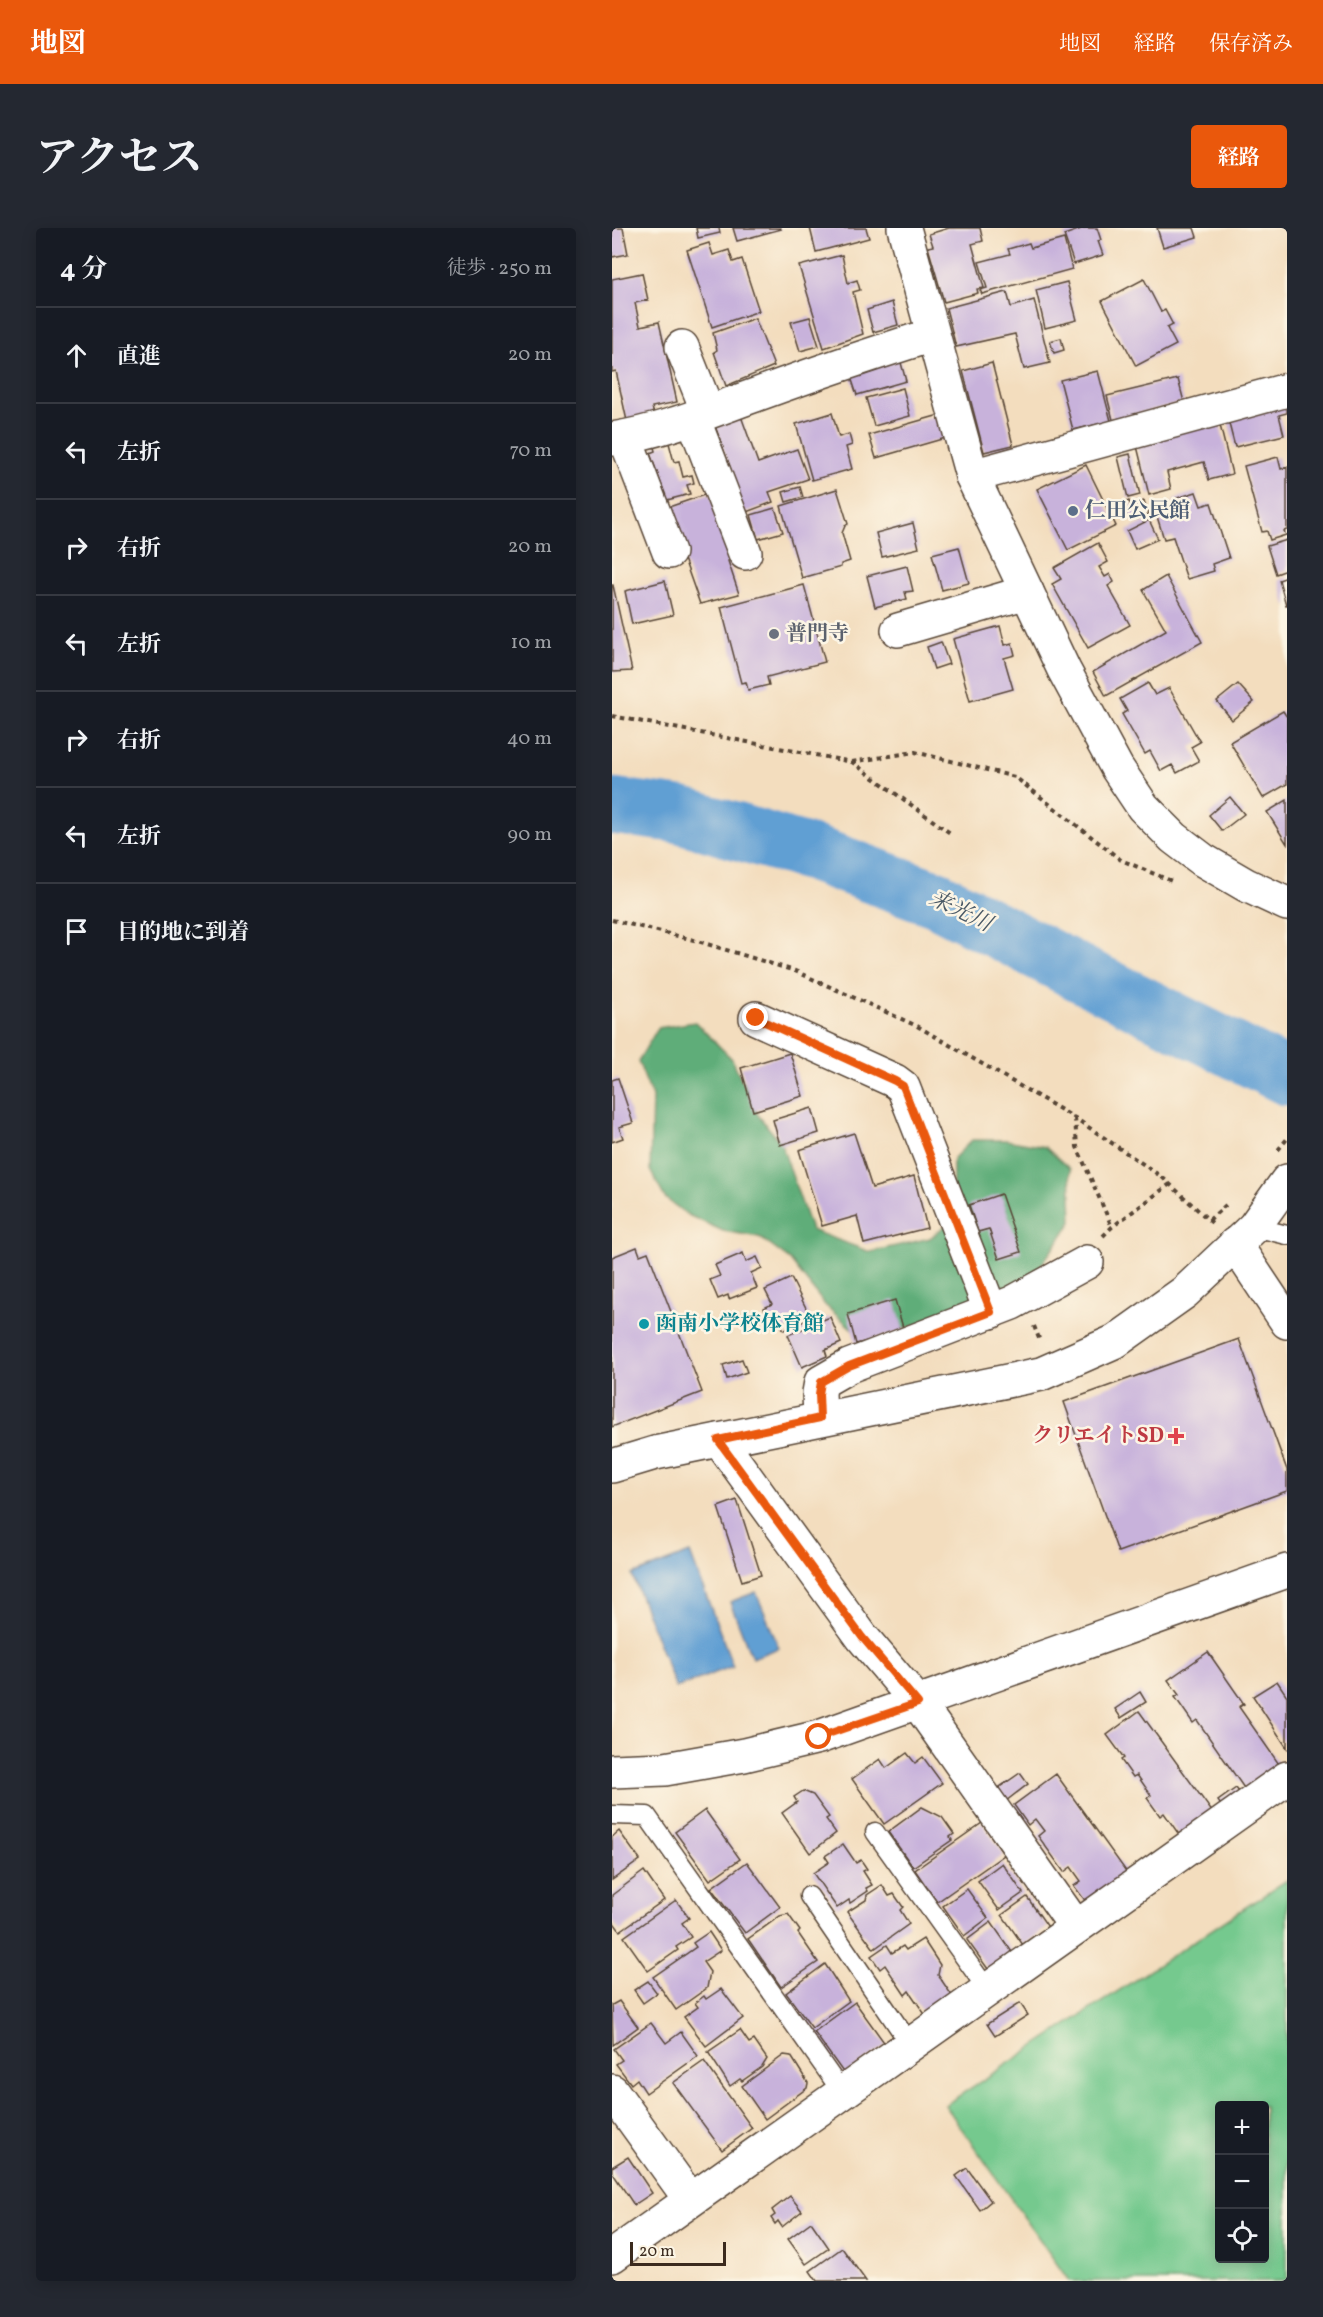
<!DOCTYPE html>
<html lang="ja">
<meta charset="utf-8">
<style>
:root{--surface:#171b24;--page:#242831;--text:#f1f3f6;--muted:#9ea1a6;--line:#363941;--accent:#ea580c}
body{margin:0;font-family:Vollkorn,"Noto Serif JP",serif;background:var(--page);color:var(--text)}
.controls{position:absolute;right:18px;bottom:18px;display:grid;overflow:hidden;border-radius:6px;box-shadow:0 3px 15px #0003}
.controls button{width:54px;height:54px;display:grid;place-items:center;padding:0;border:0;border-bottom:2px solid var(--line);background:var(--surface);color:var(--text);font:30px sans-serif}
.scale{position:absolute;left:18px;bottom:15px;width:96px;box-sizing:border-box;padding-left:6px;border:3px solid #3b2a1e;border-top:0;font-size:16px;line-height:21px;white-space:nowrap;color:#3b2a1e;-webkit-text-stroke:4px #fcf5e5;paint-order:stroke}
.stop{position:absolute;width:18px;height:18px;margin:-14px;border:4px solid #ea580c;border-radius:50%;background:#fff}
.stop.end{background:#ea580c;border-color:#fff;box-shadow:0 2px 6px #0008}
.list{margin:0;padding:0;list-style:none}
h2{display:flex;justify-content:space-between;align-items:center;height:78px;margin:0;padding:0 24px;font-size:26px}
h2 small{font-size:20px;font-weight:400;color:var(--muted)}
.list li{display:grid;grid-template-columns:39px 1fr auto;gap:18px;align-items:center;box-sizing:border-box;height:96px;padding:0 24px;border-top:2px solid var(--line)}
.list b{display:block;font-size:22px;white-space:nowrap}
.list em{font-size:20px;font-style:normal;color:var(--muted)}
.icon{flex:none;width:33px;height:33px;fill:none;stroke:currentColor;stroke-width:2;stroke-linecap:round;stroke-linejoin:round}
.map{position:relative;flex:none;width:675px;height:2053px;overflow:hidden;border-radius:6px}
header{display:flex;align-items:center;gap:36px;box-sizing:border-box;height:84px;padding:0 30px;background:var(--accent);color:#fff}
header strong{font-size:28px}
nav{display:flex;gap:33px;margin-inline-start:auto;font-size:21px}
.intro{display:flex;align-items:center;justify-content:space-between;box-sizing:border-box;height:144px;padding:0 36px}
h1{margin:0;font-size:42px}
.button{padding:15px 27px;border-radius:6px;background:var(--accent);color:#fff;font-size:21px;font-weight:700}
main{display:flex;gap:36px;padding:0 36px}
aside{flex:1;background:var(--surface);border-radius:6px;box-shadow:0 3px 15px #0003}
.map>svg:first-child{display:block}
</style>
<header>
<strong>地図</strong>
<nav><a>地図</a><a>経路</a><a>保存済み</a></nav>
</header>
<div class="intro"><h1>アクセス</h1><a class="button">経路</a></div>
<main>
<aside>
<h2>4 分<small>徒歩 · 250 m</small></h2>
<ul class="list">
<li><svg class="icon" aria-label="ahead" viewBox="0 0 24 24"><path d="M12 20V5M6 11l6-6 6 6"/></svg><div><b>直進</b></div><em>20 m</em></li>
<li><svg class="icon" aria-label="left" viewBox="0 0 24 24"><path d="M17 20v-9H6M10 6l-5 5 5 5"/></svg><div><b>左折</b></div><em>70 m</em></li>
<li><svg class="icon" aria-label="right" viewBox="0 0 24 24"><path d="M7 20v-9h11M14 6l5 5-5 5"/></svg><div><b>右折</b></div><em>20 m</em></li>
<li><svg class="icon" aria-label="left" viewBox="0 0 24 24"><path d="M17 20v-9H6M10 6l-5 5 5 5"/></svg><div><b>左折</b></div><em>10 m</em></li>
<li><svg class="icon" aria-label="right" viewBox="0 0 24 24"><path d="M7 20v-9h11M14 6l5 5-5 5"/></svg><div><b>右折</b></div><em>40 m</em></li>
<li><svg class="icon" aria-label="left" viewBox="0 0 24 24"><path d="M17 20v-9H6M10 6l-5 5 5 5"/></svg><div><b>左折</b></div><em>90 m</em></li>
<li><svg class="icon" aria-label="arrive" viewBox="0 0 24 24"><path d="M6 21V4h12l-3 4 3 4H6"/></svg><div><b>目的地に到着</b></div></li>
</ul>
</aside>
<div class="map">
<svg width="675" height="2053" viewBox="0 0 675 2053">
<rect width="100%" height="100%" fill="#fcf5e5"/>
<filter id="ink" filterUnits="userSpaceOnUse"><feTurbulence type="fractalNoise" baseFrequency=".0167" numOctaves="2"/><feDisplacementMap in="SourceGraphic" scale="12" xChannelSelector="R" yChannelSelector="G"/><feConvolveMatrix kernelMatrix="1 2 1 2 8 2 1 2 1" color-interpolation-filters="sRGB"/></filter>
<filter id="wash" filterUnits="userSpaceOnUse"><feTurbulence type="fractalNoise" baseFrequency=".008" numOctaves="4" result="noise"/><feDisplacementMap in="SourceGraphic" scale="24" xChannelSelector="R" yChannelSelector="G"/><feGaussianBlur stdDeviation="1.35" result="paint"/><feColorMatrix in="noise" values="0 0 0 0 0 0 0 0 0 0 0 0 0 0 0 0 0 1.4 0 .05"/><feComposite in="paint" operator="in"/></filter>
<g filter="url(#wash)">
<rect width="100%" height="100%" fill="#f3ddbe"/>
<path fill="#74c98e" stroke="#587a56" stroke-width="1.5" fill-rule="evenodd" d="M675,1652V2053H457L333,1877ZM608,1878H652V2030H608Z"/>
<polygon fill="#5fad79" stroke="#4d6c4c" stroke-width="1.5" points="83,794 120,831 146,887 169,915 199,1002 258,1024 318,1010 340,992 341,931 360,912 394,912 433,919 458,941 460,994 415,1057 325,1091 253,1112 213,1077 178,1032 147,1009 111,1003 76,987 53,970 38,942 40,869 26,833 46,800"/>
<g fill="#619fd3" stroke="#4e6478" stroke-width="1.5">
<polygon points="78,1325 121,1438 64,1460 20,1347"/>
<polygon points="144,1364 167,1420 140,1430 118,1374"/>
</g>
<g fill="none" stroke-linecap="round" stroke-linejoin="round">
<polyline stroke="#619fd3" stroke-width="57" points="0,578 68,587 202,626 325,671 473,748 675,849"/>
</g>
<g id="blocks">
<g fill="#c8b2db">
<polygon points="0,0 11,0 16,26 0,29"/>
<polygon points="84,0 107,0 108,5 86,10"/>
<polygon points="121,0 168,0 169,1 125,13"/>
<polygon points="198,0 254,0 257,10 204,24"/>
<polygon points="337,0 368,0 371,13 360,16 372,60 365,61 366,65 332,74 316,19 321,18 317,6"/>
<polygon points="472,0 485,0 489,12 486,13 491,27 462,36 452,7"/>
<polygon points="545,0 582,0 585,9 551,19"/>
<polygon points="452,11 460,41 370,66 368,62 375,60 367,34 398,26 396,21 417,15 419,20"/>
<polygon points="97,15 101,27 117,22 121,34 130,31 147,83 100,99 75,22"/>
<polygon points="230,27 236,55 245,52 248,62 241,64 251,106 212,120 187,38"/>
<polygon points="30,45 36,72 23,75 28,98 47,94 65,174 40,179 42,187 15,193 4,143 0,144 0,51"/>
<polygon points="532,51 549,84 553,82 561,97 555,100 564,117 524,138 490,73"/>
<polygon points="455,54 465,92 433,100 424,62"/>
<polygon points="395,64 399,79 422,72 438,135 412,141 403,106 344,119 334,80"/>
<polygon points="280,74 286,97 261,104 255,82"/>
<polygon points="198,89 207,118 188,123 179,94"/>
<polygon points="143,90 162,138 114,158 102,124 105,122 101,105"/>
<polygon points="449,110 452,122 442,125 438,113"/>
<polygon points="288,131 294,153 245,167 238,146"/>
<polygon points="380,135 401,217 372,224 351,143"/>
<polygon points="486,143 499,193 461,202 448,152"/>
<polygon points="566,151 572,174 501,192 495,168"/>
<polygon points="291,160 298,188 262,198 254,170"/>
<polygon points="675,174 675,185 667,187 672,207 623,219 615,188"/>
<polygon points="220,185 227,209 237,206 240,217 234,219 240,241 200,252 184,196"/>
<polygon points="331,186 337,209 264,230 257,207"/>
<polygon points="129,188 146,235 185,221 196,251 157,264 161,274 129,286 119,242 102,195"/>
<polygon points="607,193 620,246 597,252 592,234 555,244 559,261 537,267 524,214"/>
<polygon points="57,215 62,234 67,233 71,249 80,247 82,255 75,257 78,266 55,272 38,225 43,223 42,219"/>
<polygon points="518,226 528,267 516,270 506,229"/>
<polygon points="666,229 669,241 675,239 675,302 672,303 674,307 658,312 655,303 650,304 632,238"/>
<polygon points="474,237 504,298 456,322 425,261"/>
<polygon points="188,259 191,269 174,274 171,264"/>
<polygon points="225,261 236,296 233,298 230,305 238,333 229,336 229,339 190,350 169,278"/>
<polygon points="584,264 589,278 599,275 617,330 600,336 602,343 575,351 561,309 552,311 543,282 563,275 562,271"/>
<polygon points="98,265 122,331 116,333 127,366 88,376 54,280"/>
<polygon points="517,273 519,278 532,273 537,286 525,291 524,288 516,291 510,276"/>
<polygon points="163,280 171,304 146,311 139,287"/>
<polygon points="537,292 546,311 523,321 515,303"/>
<polygon points="301,295 307,320 270,329 264,305"/>
<polygon points="675,312 675,342 664,346 655,318"/>
<polygon points="486,315 496,334 487,339 493,349 498,346 502,354 496,358 518,397 476,420 440,356 449,351 442,340"/>
<polygon points="347,319 357,355 330,362 320,326"/>
<polygon points="295,338 301,363 293,364 295,371 263,379 255,348"/>
<polygon points="554,348 590,414 494,468 481,444 554,402 531,362"/>
<polygon points="675,349 675,377 674,377 667,352"/>
<polygon points="53,353 61,387 20,396 13,363"/>
<polygon points="0,357 1,357 20,443 0,444"/>
<polygon points="192,357 213,434 155,449 157,457 136,462 134,454 129,455 109,379"/>
<polygon points="388,398 393,417 400,415 403,427 392,430 401,461 358,473 341,411"/>
<polygon points="329,414 337,436 322,441 315,419"/>
<polygon points="536,455 543,467 557,460 588,514 579,519 587,533 565,545 560,537 549,543 538,523 533,526 510,486 515,483 508,471"/>
<polygon points="626,456 642,474 620,492 605,473"/>
<polygon points="671,483 675,489 675,556 651,570 618,514"/>
<polygon points="618,569 632,586 610,603 597,587"/>
<polygon points="675,572 675,616 655,584"/>
<polygon points="178,825 191,868 141,883 129,840"/>
<polygon points="6,850 21,895 7,899 11,910 0,914 0,852"/>
<polygon points="200,880 207,905 168,917 161,892"/>
<polygon points="242,905 260,960 302,948 315,1000 252,1016 245,988 210,998 187,922"/>
<polygon points="389,966 409,1024 387,1031 377,1001 366,1004 357,977"/>
<polygon points="25,1019 28,1027 36,1024 90,1164 0,1199 0,1029"/>
<polygon points="131,1025 134,1034 145,1029 150,1040 139,1045 145,1060 117,1071 116,1067 106,1071 98,1052 108,1048 103,1037"/>
<polygon points="179,1050 199,1090 172,1102 166,1092 159,1095 152,1080 160,1076 153,1062"/>
<polygon points="283,1072 292,1103 244,1116 236,1086"/>
<polygon points="218,1089 229,1115 213,1122 215,1128 190,1139 176,1107"/>
<polygon points="627,1111 675,1242 675,1263 506,1324 452,1174"/>
<polygon points="130,1131 135,1144 115,1151 111,1137"/>
<polygon points="125,1272 149,1347 130,1353 106,1279"/>
<polygon points="596,1424 632,1476 627,1479 669,1539 634,1563 585,1492 581,1495 563,1469 567,1467 556,1452"/>
<polygon points="665,1453 675,1468 675,1520 641,1468"/>
<polygon points="528,1464 534,1474 509,1490 503,1481"/>
<polygon points="527,1483 601,1585 568,1608 552,1585 548,1588 535,1570 539,1567 525,1547 521,1549 509,1532 512,1530 495,1507"/>
<polygon points="295,1525 303,1535 311,1529 330,1555 272,1596 240,1551 268,1531 274,1540"/>
<polygon points="408,1545 416,1556 394,1573 385,1561"/>
<polygon points="444,1546 516,1646 475,1675 462,1658 469,1653 459,1639 452,1644 426,1608 432,1603 423,1591 416,1597 402,1577"/>
<polygon points="624,1560 630,1568 611,1580 606,1573"/>
<polygon points="191,1563 201,1567 217,1589 214,1591 224,1605 198,1625 170,1585 185,1574 182,1569"/>
<polygon points="310,1579 330,1589 342,1606 338,1609 340,1612 301,1639 276,1604"/>
<polygon points="93,1582 128,1631 98,1652 63,1604"/>
<polygon points="370,1595 392,1627 325,1674 303,1642"/>
<polygon points="7,1603 28,1632 0,1652 0,1609"/>
<polygon points="231,1616 244,1635 249,1632 255,1641 251,1643 260,1657 254,1660 256,1663 238,1675 237,1672 225,1680 201,1645 217,1634 213,1628"/>
<polygon points="135,1634 168,1679 133,1705 99,1660"/>
<polygon points="390,1635 411,1665 387,1682 366,1653"/>
<polygon points="32,1643 52,1672 8,1703 0,1692 0,1667"/>
<polygon points="270,1657 277,1668 282,1666 291,1679 288,1682 297,1696 262,1721 235,1684 254,1672 255,1667"/>
<polygon points="355,1661 376,1690 352,1708 331,1678"/>
<polygon points="415,1669 436,1699 411,1717 390,1687"/>
<polygon points="64,1672 77,1690 70,1695 79,1709 64,1719 66,1722 36,1743 12,1709"/>
<polygon points="176,1686 188,1703 186,1705 206,1734 169,1759 136,1711 168,1688"/>
<polygon points="379,1694 400,1724 376,1741 355,1712"/>
<polygon points="97,1704 109,1722 91,1734 98,1744 95,1760 64,1782 41,1749 84,1719 81,1715"/>
<polygon points="311,1711 328,1737 326,1747 341,1769 314,1788 297,1763 293,1767 273,1737 268,1741 259,1728 275,1717 280,1725 291,1718 294,1722"/>
<polygon points="213,1736 237,1773 200,1800 174,1765"/>
<polygon points="36,1753 45,1765 31,1775 22,1762"/>
<polygon points="109,1761 131,1790 94,1818 72,1789 86,1779 83,1775 92,1768 94,1771"/>
<polygon points="7,1773 26,1799 1,1817 0,1777"/>
<polygon points="243,1774 274,1817 233,1847 202,1804"/>
<polygon points="408,1775 416,1787 383,1808 375,1796"/>
<polygon points="39,1795 54,1815 69,1804 86,1828 34,1865 25,1851 19,1856 4,1836 10,1832 2,1821"/>
<polygon points="128,1802 137,1815 142,1812 155,1831 150,1839 130,1853 128,1851 118,1858 96,1824"/>
<polygon points="172,1827 179,1828 196,1855 195,1860 153,1891 130,1858"/>
<polygon points="92,1833 140,1900 110,1922 61,1855"/>
<polygon points="16,1929 40,1965 22,1977 0,1944 0,1939"/>
<polygon points="355,1940 379,1973 368,1982 344,1948"/>
<polygon points="178,1968 190,1983 170,1999 166,1993 163,1996 159,1990 163,1987 160,1982"/>
<polygon points="199,1994 217,2020 194,2036 176,2011"/>
<polygon points="230,2020 254,2053 205,2053 198,2043"/>
</g>
</g>
</g>
<g filter="url(#ink)">
<use href="#blocks" fill-opacity="0" stroke="#574536" stroke-width="1.5"/>
<g fill="none" stroke-linecap="round" stroke-linejoin="round">
<g stroke="#574536" stroke-width="21">
<g id="service">
<polyline points="642,999 675,1007"/>
<polyline points="0,1587 35,1588 230,1864"/>
<polyline points="263,1604 375,1761"/>
<polyline points="197,1668 298,1816"/>
</g>
</g>
<g stroke="#574536" stroke-width="36">
<g id="minor">
<polyline points="292,0 360,248 452,442 505,540 531,579 562,610 591,632 634,657 675,676"/>
<polyline points="70,119 96,184"/>
<polyline points="81,190 133,325"/>
<polyline points="13,209 57,324"/>
<path d="M0,211C52,203 101,182 149,165C206,144 263,125 320,107"/>
<polyline points="360,248 675,162"/>
<polyline points="286,402 415,364"/>
<polyline points="144,790 283,853 291,859 379,1084"/>
<polyline points="208,1190 207,1165 209,1154 237,1138 400,1075 475,1034"/>
<polyline points="107,1212 250,1409 306,1475 464,1699"/>
<polyline points="0,1863 78,1971"/>
<polyline points="0,2028 675,1550"/>
</g>
</g>
<g stroke="#574536" stroke-width="36">
<g id="tertiary">
<polyline points="623,1016 675,1094"/>
<polyline points="0,1238 43,1225 429,1146 504,1113 573,1064 642,999 675,953"/>
<polyline points="0,1543 53,1541 132,1527 207,1509 675,1343"/>
</g>
</g>
<g stroke="#574536" stroke-width="4" stroke-dasharray="4.5 4.5" stroke-linecap="butt">
<polyline points="0,488 240,534 338,605"/>
<polyline points="240,534 303,524 403,549 509,632 562,654"/>
<polyline points="0,692 82,712 183,743 305,798 463,890 550,949 600,995"/>
<polyline points="463,890 465,919 500,999"/>
<polyline points="666,922 675,911"/>
<polyline points="597,992 614,977"/>
<polyline points="491,1008 500,999 558,956"/>
<polyline points="422,1098 428,1113"/>
</g>
<use href="#service" stroke="#fff" stroke-width="18"/>
<use href="#minor" stroke="#fff" stroke-width="33"/>
<use href="#tertiary" stroke="#fff" stroke-width="33"/>
</g>
</g>
<g fill="none" stroke-linecap="round" stroke-linejoin="round" filter="url(#ink)">
<polyline stroke="#ea580c" stroke-width="8" points="144,790 283,853 291,858 379,1084 237,1138 209,1154 207,1166 208,1190 106,1212 250,1409 306,1475 207,1509"/>
</g>
<circle fill="#5c6f8a" stroke="#fcf5e5" stroke-width="2" cx="461" cy="283" r="6"/>
<circle fill="#6b7280" stroke="#fcf5e5" stroke-width="2" cx="162" cy="406" r="6"/>
<circle fill="#0f9aa8" stroke="#fcf5e5" stroke-width="2" cx="32" cy="1096" r="6"/>
<path fill="#e0444e" stroke="#fcf5e5" stroke-width="2" d="M561 1199h6v6h6v6h-6v6h-6v-6h-6v-6h6z"/>
<g text-anchor="middle" dominant-baseline="central" stroke-width="5" stroke-linejoin="round" paint-order="stroke">
<g font-size="21" font-weight="bold" fill="#4e5e75" stroke="#fcf5e5" text-anchor="start">
<text x="473" y="283">仁田公民館</text>
</g>
<g font-size="21" font-weight="bold" fill="#5b616d" stroke="#fcf5e5" text-anchor="start">
<text x="174" y="406">普門寺</text>
</g>
<g font-size="21" font-weight="bold" fill="#0d838f" stroke="#fcf5e5" text-anchor="start">
<text x="44" y="1096">函南小学校体育館</text>
</g>
<g font-size="21" font-weight="bold" fill="#be3a42" stroke="#fcf5e5" text-anchor="end">
<text x="552" y="1208">クリエイトSD</text>
</g>
<g font-size="22" font-style="italic" fill="#4a5966" stroke="#fcf5e5">
<text transform="translate(348 684) rotate(26)">来光川</text>
</g>
</g>
</svg>
<div class="controls">
<button>+</button>
<button>−</button>
<button><svg class="icon" aria-label="locate" viewBox="0 0 24 24"><circle cx="12" cy="12" r="6"/><path d="M12 2v4M12 18v4M2 12h4M18 12h4"/></svg></button>
</div>
<div class="scale">20 m</div>
<div class="stop" style="left:207px;top:1509px"></div>
<div class="stop end" style="left:144px;top:790px"></div>
</div>
</main>
